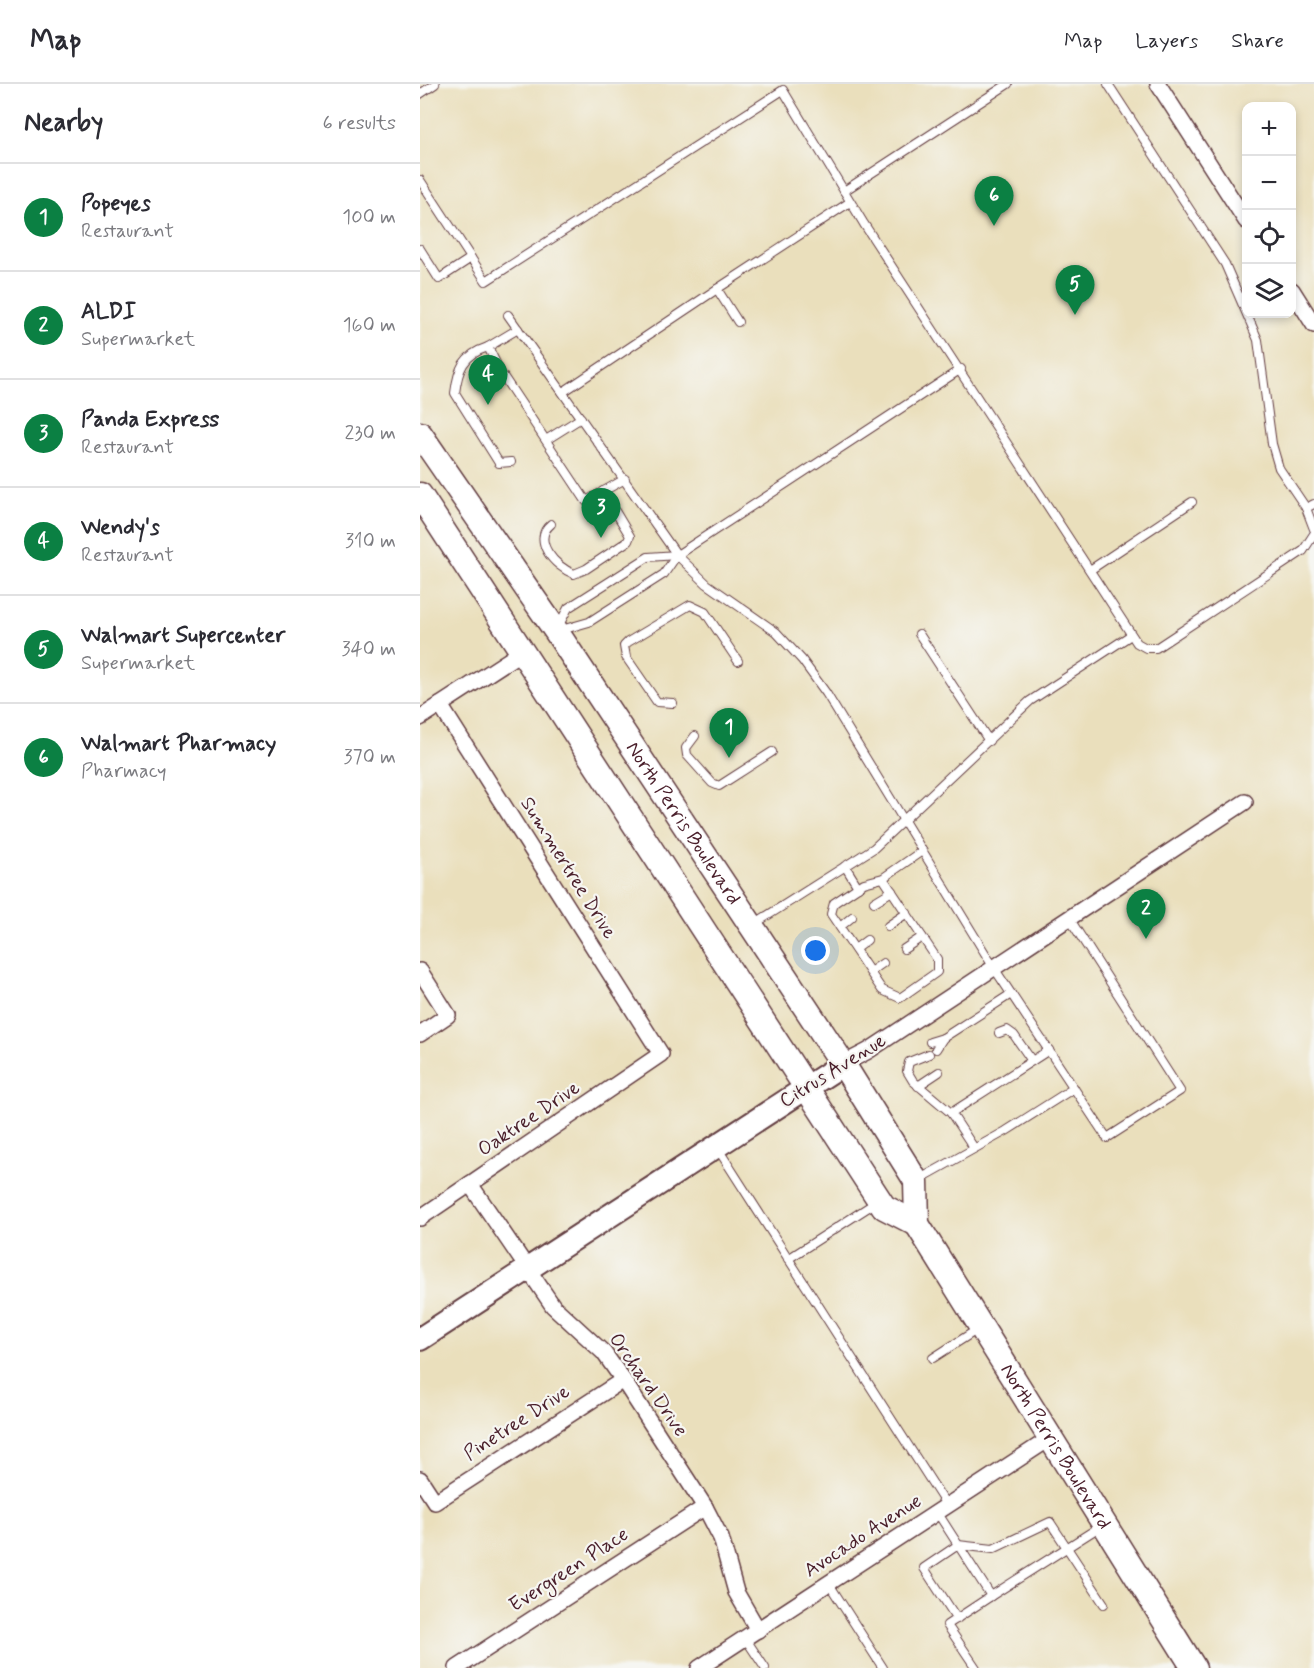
<!DOCTYPE html>
<meta charset="utf-8">
<style>
:root{--surface:#fff;--page:#f2f2f3;--text:#2b2b33;--muted:#7c7c81;--line:#e1e1e2;--accent:#0b8043}
body{margin:0;font-family:Mynerve,sans-serif;background:var(--page);color:var(--text)}
.controls{position:absolute;right:18px;top:18px;display:grid;overflow:hidden;border-radius:12px;box-shadow:0 3px 9px #0003}
.controls button{width:54px;height:54px;display:grid;place-items:center;padding:0;border:0;border-bottom:2px solid var(--line);background:var(--surface);color:var(--text);font:30px sans-serif}
.you{position:absolute;left:396px;top:867px;width:21px;height:21px;margin:-15px;border:4px solid #fff;border-radius:50%;background:#1a73e8;box-shadow:0 0 0 9px #1a73e833}
.badge{display:grid;place-items:center;width:39px;height:39px;border-radius:50%;background:var(--accent);color:#fff;font-size:20px;font-weight:700}
.pin{position:absolute;translate:-50% -50px;filter:drop-shadow(0 2px 3px #0008)}
.pin::after{content:'';position:absolute;top:32px;width:21px;height:18px;background:inherit;clip-path:polygon(0 0,100% 0,50% 100%)}
.list{margin:0;padding:0;list-style:none}
h2{display:flex;justify-content:space-between;align-items:center;height:78px;margin:0;padding:0 24px;font-size:26px}
h2 small{font-size:20px;font-weight:400;color:var(--muted)}
.list li{display:grid;grid-template-columns:39px 1fr auto;gap:18px;align-items:center;box-sizing:border-box;height:108px;padding:0 24px;border-top:2px solid var(--line)}
.list b{display:block;font-size:22px;white-space:nowrap}
.list p{margin:0;font-size:20px;white-space:nowrap;color:var(--muted)}
.list em{font-size:20px;font-style:normal;color:var(--muted)}
.icon{flex:none;width:33px;height:33px;fill:none;stroke:currentColor;stroke-width:2;stroke-linecap:round;stroke-linejoin:round}
.map{position:relative;flex:none;width:894px;height:1584px;overflow:hidden}
header{display:flex;align-items:center;gap:36px;box-sizing:border-box;height:84px;padding:0 30px;background:var(--surface);border-bottom:2px solid var(--line)}
header strong{font-size:28px}
nav{display:flex;gap:33px;margin-inline-start:auto;font-size:21px}
main{display:flex}
aside{flex:1;background:var(--surface)}
.map>svg:first-child{display:block}
</style>
<header>
<strong>Map</strong>
<nav><a>Map</a><a>Layers</a><a>Share</a></nav>
</header>
<main>
<aside>
<h2>Nearby<small>6 results</small></h2>
<ul class="list">
<li><span class="badge">1</span><div><b>Popeyes</b><p>Restaurant</p></div><em>100 m</em></li>
<li><span class="badge">2</span><div><b>ALDI</b><p>Supermarket</p></div><em>160 m</em></li>
<li><span class="badge">3</span><div><b>Panda Express</b><p>Restaurant</p></div><em>230 m</em></li>
<li><span class="badge">4</span><div><b>Wendy's</b><p>Restaurant</p></div><em>310 m</em></li>
<li><span class="badge">5</span><div><b>Walmart Supercenter</b><p>Supermarket</p></div><em>340 m</em></li>
<li><span class="badge">6</span><div><b>Walmart Pharmacy</b><p>Pharmacy</p></div><em>370 m</em></li>
</ul>
</aside>
<div class="map">
<svg width="894" height="1584" viewBox="0 0 894 1584">
<rect width="100%" height="100%" fill="#f6f6f2"/>
<filter id="ink" filterUnits="userSpaceOnUse"><feTurbulence type="fractalNoise" baseFrequency=".0167" numOctaves="2"/><feDisplacementMap in="SourceGraphic" scale="12" xChannelSelector="R" yChannelSelector="G"/><feConvolveMatrix kernelMatrix="1 2 1 2 8 2 1 2 1" color-interpolation-filters="sRGB"/></filter>
<filter id="wash" filterUnits="userSpaceOnUse"><feTurbulence type="fractalNoise" baseFrequency=".008" numOctaves="4" result="noise"/><feDisplacementMap in="SourceGraphic" scale="24" xChannelSelector="R" yChannelSelector="G"/><feGaussianBlur stdDeviation="1.35" result="paint"/><feColorMatrix in="noise" values="0 0 0 0 0 0 0 0 0 0 0 0 0 0 0 0 0 1.4 0 .05"/><feComposite in="paint" operator="in"/></filter>
<g filter="url(#wash)">
<rect width="100%" height="100%" fill="#eadfbc"/>
</g>
<g filter="url(#ink)">
<g fill="none" stroke-linecap="round" stroke-linejoin="round">
<g stroke="#623c41" stroke-width="10">
<g id="lane">
<polyline points="688,0 805,180 838,256 852,360 859,384 886,424 894,420"/>
<polyline points="0,10 15,0"/>
<polyline points="0,96 66,197 363,6 444,140 717,559 726,564 736,564 883,467 894,450"/>
<polyline points="424,107 588,0"/>
<polyline points="0,165 19,195 51,174"/>
<polyline points="88,231 257,471 287,500 356,548 382,576 406,609 574,884 687,1054 760,1007 649,834"/>
<polyline points="318,238 297,205 430,118"/>
<polyline points="98,245 68,263 81,289 166,417 205,395"/>
<path d="M68,263C43,271 38,285 35,309L79,379L91,378"/>
<polyline points="143,308 297,205"/>
<polyline points="126,356 161,334"/>
<polyline points="886,424 894,445"/>
<path d="M131,440C111,456 135,483 154,490L166,485L208,457L210,452L183,407"/>
<polyline points="670,486 772,418"/>
<polyline points="138,543 148,524 228,473 257,471"/>
<polyline points="141,546 169,538 244,490 257,471 541,285"/>
<polyline points="499,550 569,657"/>
<polyline points="253,619 237,618 206,573 204,562 208,558 270,521 285,528 318,577"/>
<polyline points="275,652 266,664 267,671 292,699 299,702 352,668"/>
<polyline points="425,782 438,803"/>
<polyline points="463,794 517,875 517,888 480,914 462,906 411,830 414,819 444,799 463,794 502,767"/>
<polyline points="454,818 472,807"/>
<polyline points="334,840 454,764 610,617 711,551"/>
<polyline points="468,842 487,829"/>
<polyline points="420,843 432,833"/>
<polyline points="435,865 447,856"/>
<polyline points="484,865 502,853"/>
<polyline points="450,888 463,879"/>
<polyline points="579,949 587,946 594,951 612,977"/>
<polyline points="510,958 523,954"/>
<polyline points="516,965 523,954 591,910"/>
<polyline points="509,970 489,978 487,987 493,997 531,1029 554,1064"/>
<polyline points="498,1002 519,988"/>
<polyline points="531,1029 629,966"/>
<polyline points="298,1065 527,1422"/>
<polyline points="498,1096 586,1047 654,1004"/>
<polyline points="368,1175 458,1117"/>
<polyline points="513,1274 558,1245"/>
<polyline points="517,1428 571,1512 681,1442"/>
<polyline points="409,1500 463,1584"/>
<polyline points="537,1535 504,1484 538,1461 573,1465 630,1438 684,1520"/>
<polyline points="325,1554 345,1584"/>
<polyline points="556,1584 527,1541 571,1512"/>
</g>
</g>
<g stroke="#623c41" stroke-width="18">
<g id="street">
<polyline points="738,0 826,137"/>
<polyline points="872,206 894,241"/>
<polyline points="0,634 103,567"/>
<polyline points="0,887 28,931 0,950"/>
<polyline points="423,980 448,967 825,718"/>
<polyline points="50,1100 133,1222 184,1269 203,1296 285,1423 301,1454 316,1508 338,1546"/>
<polyline points="0,1134 241,970 20,621"/>
<polyline points="0,1395 15,1418 203,1296"/>
<polyline points="37,1584 285,1423"/>
<polyline points="279,1584 629,1355"/>
</g>
</g>
<g stroke="#623c41" stroke-width="26">
<polyline id="secondary" points="0,1255 423,980"/>
</g>
<g stroke="#623c41" stroke-width="27">
<g id="primary">
<path id="s1" d="M0,350L136,547L423,980L496,1097L497,1140L774,1584"/>
<polyline points="0,411 464,1123 497,1140"/>
</g>
</g>
<use href="#lane" stroke="#fff" stroke-width="8"/>
<use href="#street" stroke="#fff" stroke-width="15"/>
<use href="#secondary" stroke="#fff" stroke-width="22"/>
<use href="#primary" stroke="#fff" stroke-width="24"/>
</g>
</g>
<g text-anchor="middle" dominant-baseline="central" stroke-width="4.5" stroke-linejoin="round" paint-order="stroke">
<g font-size="20" fill="#4a1f2b" stroke="#f6f6f2">
<text stroke="none"><textPath href="#s1" startOffset="470">North Perris Boulevard</textPath></text>
<text transform="translate(148 784) rotate(58)">Summertree Drive</text>
<text transform="translate(413 987) rotate(-32)">Citrus Avenue</text>
<text transform="translate(109 1035) rotate(-34)">Oaktree Drive</text>
<text transform="translate(228 1301) rotate(55)">Orchard Drive</text>
<text transform="translate(97 1339) rotate(-33)">Pinetree Drive</text>
<text stroke="none"><textPath href="#s1" startOffset="1202">North Perris Boulevard</textPath></text>
<text transform="translate(443 1452) rotate(-33)">Avocado Avenue</text>
<text transform="translate(149 1486) rotate(-33)">Evergreen Place</text>
</g>
</g>
</svg>
<div class="controls">
<button>+</button>
<button>−</button>
<button><svg class="icon" aria-label="locate" viewBox="0 0 24 24"><circle cx="12" cy="12" r="6"/><path d="M12 2v4M12 18v4M2 12h4M18 12h4"/></svg></button>
<button><svg class="icon" aria-label="layers" viewBox="0 0 24 24"><path d="M12 4l9 5-9 5-9-5zM3 14l9 5 9-5"/></svg></button>
</div>
<div class="you"></div>
<div class="pin badge" style="left:309px;top:674px">1</div>
<div class="pin badge" style="left:726px;top:855px">2</div>
<div class="pin badge" style="left:181px;top:454px">3</div>
<div class="pin badge" style="left:68px;top:321px">4</div>
<div class="pin badge" style="left:655px;top:231px">5</div>
<div class="pin badge" style="left:574px;top:142px">6</div>
</div>
</main>
